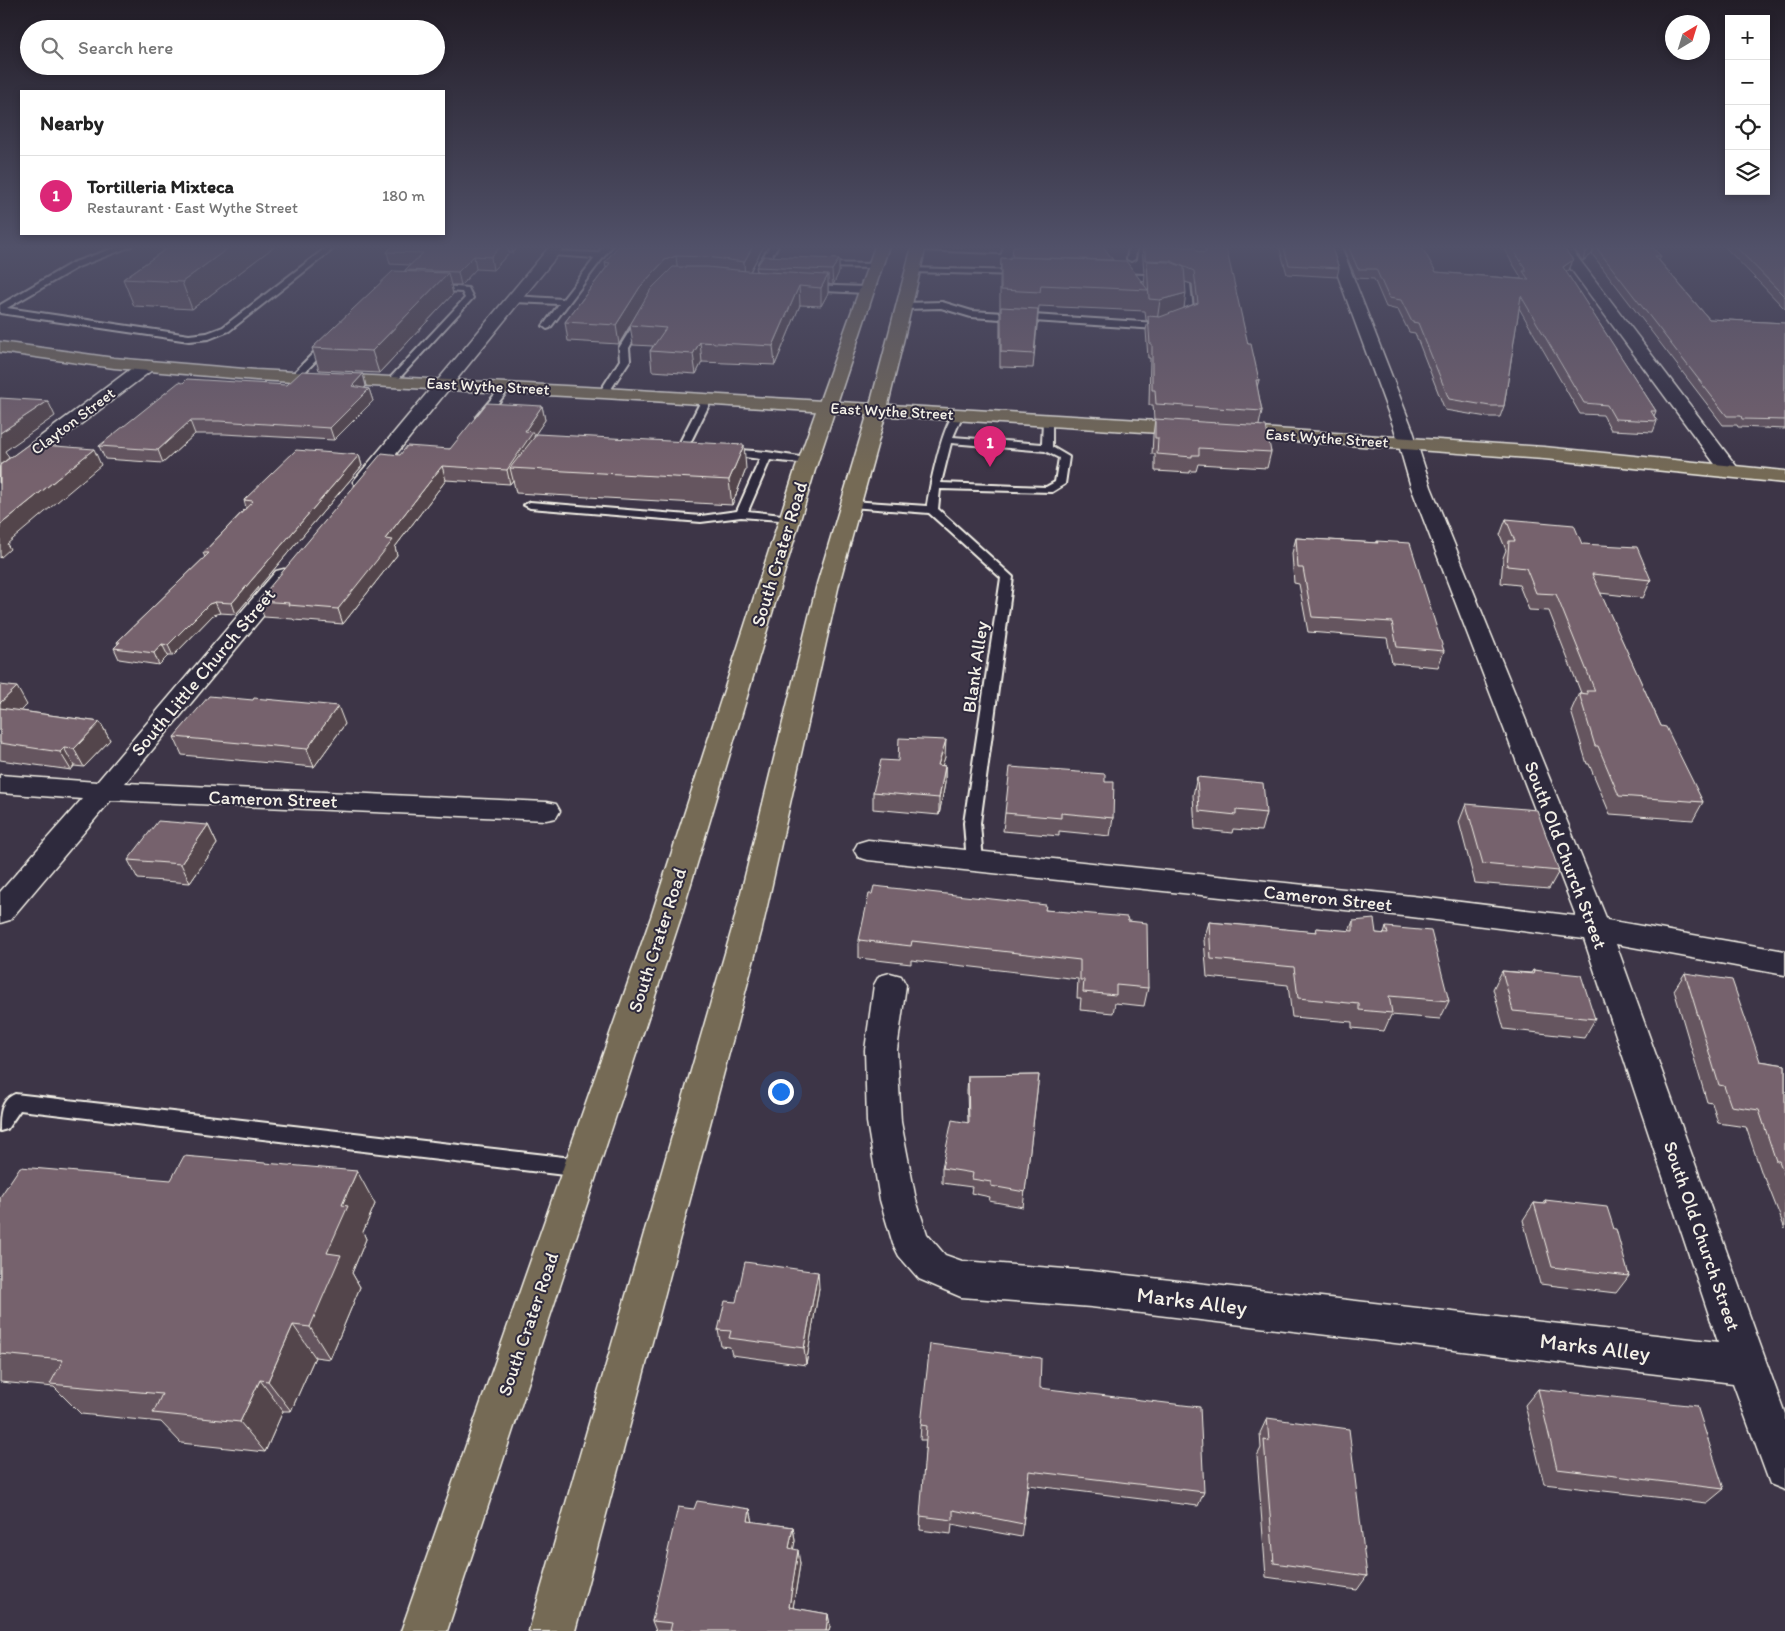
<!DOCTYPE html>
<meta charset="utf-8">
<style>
:root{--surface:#fff;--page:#f6f6f6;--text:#222;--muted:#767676;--line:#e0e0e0;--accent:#db2777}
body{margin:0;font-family:Itim,sans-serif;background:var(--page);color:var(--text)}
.controls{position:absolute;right:15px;top:15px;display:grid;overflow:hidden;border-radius:0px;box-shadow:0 2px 8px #0003}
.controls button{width:45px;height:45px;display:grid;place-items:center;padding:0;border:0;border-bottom:1px solid var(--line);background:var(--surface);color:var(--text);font:25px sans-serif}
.compass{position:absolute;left:1665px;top:15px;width:45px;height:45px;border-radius:50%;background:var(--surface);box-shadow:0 2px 8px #0003;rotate:38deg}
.you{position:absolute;left:780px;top:1091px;width:18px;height:18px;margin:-12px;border:4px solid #fff;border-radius:50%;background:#1a73e8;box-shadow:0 0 0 8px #1a73e833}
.badge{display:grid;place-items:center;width:32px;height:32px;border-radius:50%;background:var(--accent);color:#fff;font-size:16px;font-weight:700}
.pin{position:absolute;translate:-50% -41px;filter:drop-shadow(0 1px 2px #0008)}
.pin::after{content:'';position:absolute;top:26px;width:18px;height:15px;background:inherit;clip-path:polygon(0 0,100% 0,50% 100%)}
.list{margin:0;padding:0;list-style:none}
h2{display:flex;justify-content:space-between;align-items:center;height:65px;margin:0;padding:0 20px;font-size:21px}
h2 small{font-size:16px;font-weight:400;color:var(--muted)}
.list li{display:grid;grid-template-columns:32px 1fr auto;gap:15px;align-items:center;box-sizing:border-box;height:80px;padding:0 20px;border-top:1px solid var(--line)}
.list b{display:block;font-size:19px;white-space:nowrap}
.list p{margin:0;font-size:16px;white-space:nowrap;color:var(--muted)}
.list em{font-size:16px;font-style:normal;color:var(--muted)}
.icon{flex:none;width:28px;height:28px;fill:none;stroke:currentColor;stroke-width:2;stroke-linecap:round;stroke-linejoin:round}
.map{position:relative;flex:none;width:1785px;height:1631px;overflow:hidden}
.search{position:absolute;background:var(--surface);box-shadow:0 2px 8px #0003;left:20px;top:20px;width:425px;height:55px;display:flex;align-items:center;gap:12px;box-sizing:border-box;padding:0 18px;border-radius:28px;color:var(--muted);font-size:19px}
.panel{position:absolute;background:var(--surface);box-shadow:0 2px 8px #0003;left:20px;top:90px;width:425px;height:145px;border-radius:0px}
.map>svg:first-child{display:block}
</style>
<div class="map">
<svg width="1785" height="1631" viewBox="0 0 1785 1631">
<rect width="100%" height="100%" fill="#3d3547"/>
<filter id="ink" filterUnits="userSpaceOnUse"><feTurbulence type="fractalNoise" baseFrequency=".02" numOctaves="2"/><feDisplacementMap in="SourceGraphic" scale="10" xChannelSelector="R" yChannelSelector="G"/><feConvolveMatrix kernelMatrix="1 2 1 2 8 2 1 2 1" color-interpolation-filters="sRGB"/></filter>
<g filter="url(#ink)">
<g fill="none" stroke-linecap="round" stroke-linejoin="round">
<g stroke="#f4f1e8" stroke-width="4">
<g id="service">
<polygon points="120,246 132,246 78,267 7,308 189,335 207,333 223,327 328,246 337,246 229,331 209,339 189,341 0,313 0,305 72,263"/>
<polygon points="604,246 612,246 550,328 547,329 543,326 559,304 514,302 510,299 514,296 563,299 595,258 553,255 550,255 550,251 598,253"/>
<polygon points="770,246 778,246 766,265 760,265 759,263"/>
<polygon points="916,246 994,248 994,246 1002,246 1000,253 997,253 919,250 915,248"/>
<polygon points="1129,246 1137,246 1135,259 1131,261 1127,259"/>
<polygon points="817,263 876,264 880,266 876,268 820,267 817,267"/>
<polygon points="910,268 1019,271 1023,273 1019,275 913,272 910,272"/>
<polygon points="1120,274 1168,276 1190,284 1194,317 1157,329 971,317 941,308 904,309 900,306 904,303 942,302 972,311 1157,323 1185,316 1183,287 1167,281 1117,279 1116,277"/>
<polygon points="433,285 468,288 473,298 395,383 389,383 389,379 465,298 462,292 430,290 429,288"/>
<polygon points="807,285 866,287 870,290 866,293 804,290 803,288"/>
<polygon points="641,316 645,319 629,348 630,360 607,395 601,395 599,393 620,360 619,348 637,319"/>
<polygon points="328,340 333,343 331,345 297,380 291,380 291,376 325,341"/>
<polygon points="506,384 511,387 509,389 484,421 476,421 476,417 503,385"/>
<polygon points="707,396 712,399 689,445 699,447 700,449 695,452 678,450 677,448 702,399"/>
<path d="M958,411L963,414L953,437L1042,444L1043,420L1048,417L1052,418V447L1069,457L1065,484L1052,492L940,489L938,509L1013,577L980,823L983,863L981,867L975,869L969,867L967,863L964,823L1001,578L929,513L851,507L845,504L851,501L927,506C929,490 944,415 958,411ZM951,443L1045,451L1059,458L1055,482L1046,487L941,483Z"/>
<polygon points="726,449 767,452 813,459 814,461 809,464 770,460 748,511 790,516 794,517 796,519 794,521 741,517 701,522 530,508 524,505 530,502 701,516 737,511 760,459 722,454 721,452 722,450"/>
<path d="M15,1094L581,1159L588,1162L591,1168L588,1174L581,1177L20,1110L7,1129L0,1131C0,1116 0,1100 15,1094Z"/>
</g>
</g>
<g stroke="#f4f1e8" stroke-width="3">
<g id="minor">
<polygon points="550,246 565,246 370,486 363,488 356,486 353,482 356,478"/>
<polygon points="1327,246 1341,246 1412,428 1431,487 1607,920 1785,951 1785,975 1616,944 1785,1414 1785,1490 1770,1484 1733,1383 1091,1307 961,1297 919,1279 899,1256 893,1244 880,1200 867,1122 865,1050 874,985 879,976 890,973 901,976 906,985 897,1050 901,1122 916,1200 927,1234 945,1255 962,1261 1091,1271 1718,1342 1584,939 1412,917 868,860 858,857 854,850 858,843 868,840 1412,896 1576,916 1411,487 1394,428"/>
<polygon points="1554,246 1569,246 1737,467 1740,471 1737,475 1730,477 1723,475"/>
<polygon points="146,361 152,362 155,366 152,370 7,480 0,482 0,467 140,362"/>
<polygon points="284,569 292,571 295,576 292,581 125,783 546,802 556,804 560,811 556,818 546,820 111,800 10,920 0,923 0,892 82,799 0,793 0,775 97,782 276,571"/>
</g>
</g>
<g stroke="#f4f1e8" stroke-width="3">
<g id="primary">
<polygon points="875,246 889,246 815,470 681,917 447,1631 401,1631 651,917 795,470"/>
<polygon points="912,246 926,246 887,409 839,584 762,929 575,1631 529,1631 732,929 817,584 869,409"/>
</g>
</g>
<g stroke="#f4f1e8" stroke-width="3">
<g id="trunk">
<polygon points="0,342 114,358 256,370 604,388 1191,423 1198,425 1200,429 1198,433 1191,435 604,398 256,380 114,368 0,352"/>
<polygon points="1231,426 1544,447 1785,471 1785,483 1544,459 1224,436 1222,432 1224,428"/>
</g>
</g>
<use href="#service" fill="#2f2a3d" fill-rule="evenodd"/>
<use href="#minor" fill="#2f2a3d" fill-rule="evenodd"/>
<use href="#primary" fill="#746b55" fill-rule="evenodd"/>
<use href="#trunk" fill="#746b55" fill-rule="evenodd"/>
</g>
<g fill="#65545e" stroke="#f4f1e8" fill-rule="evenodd">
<polygon points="275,246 192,309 134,306 123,279 164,250 163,247"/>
<polygon points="392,246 519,246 513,253 509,253 493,270 476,269 461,285 451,285 453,294 379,373 319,370 312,348 405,271 405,270 410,265 390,264 387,252"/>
<polygon points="764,246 750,272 757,272 756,267 839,259 839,272 833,285 828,284 828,293 821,306 800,305 775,365 702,362 696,374 652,371 650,351 653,346 633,345 630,325 632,323 619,344 568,341 565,322 606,268 605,262"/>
<path d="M1142,246H1182V247L1204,253L1205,252V247L1248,344L1259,380L1257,387L1262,411L1259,425L1271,452L1267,468L1198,464L1196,471H1190V473L1155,471V454H1152L1153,435L1155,419H1154L1153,405H1149L1150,358H1148L1146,330L1148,321L1146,320L1145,311L1039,306L1033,368L1000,367V279L1001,258L1113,260L1144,285L1145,273H1144ZM1185,282L1192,284L1194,304L1184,308Z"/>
<polygon points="1279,246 1331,246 1339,268 1337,277 1287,274"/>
<polygon points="1342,246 1421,246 1436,272 1521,279 1521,277 1502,246 1562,246 1573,260 1569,270 1566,272 1656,411 1654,416 1657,421 1653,432 1611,430 1603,415 1580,414 1519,308 1504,406 1500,417 1487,417 1445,410 1415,333 1409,332 1398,310 1386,307 1374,279 1356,278"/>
<polygon points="1571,246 1651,246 1661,256 1659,260 1709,319 1785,323 1785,429 1738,427 1737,425 1723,425 1592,254 1583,261"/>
<polygon points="1727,246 1785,246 1785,309 1726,248"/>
<polygon points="363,374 366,386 365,388 369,389 373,401 334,440 224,434 195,434 163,463 105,459 99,446 287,385"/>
<polygon points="542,406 545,420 534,436 534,438 746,469 732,505 516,493 513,480 510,484 446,480 395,547 397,555 343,624 294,620 293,619 264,617 258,601 400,455 450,449"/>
<polygon points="359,455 362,466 236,614 220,613 213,615 173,656 168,656 159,665 119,659 114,648 118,644 117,642 205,557 203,553 246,508 244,500"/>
<polygon points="1506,519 1582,544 1651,580 1643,598 1600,593 1661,726 1703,802 1693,820 1610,814 1589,764 1587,764 1571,711 1579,693 1581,693 1549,611 1529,610 1519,585 1501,583 1503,558 1506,550 1500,535"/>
<polygon points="1296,538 1377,543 1377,541 1444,651 1438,667 1392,663 1387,638 1308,632 1299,584 1294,583 1292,553"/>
<polygon points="0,685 27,705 21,711 100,722 110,740 84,767 74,766 71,770 0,760"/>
<polygon points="345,724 314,767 182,755 174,737"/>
<polygon points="945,757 942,765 945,766 945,783 939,815 873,809 873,792 898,761"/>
<polygon points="1197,777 1266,813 1261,831 1233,829 1232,833 1195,829 1193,795"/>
<polygon points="1105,782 1113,818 1110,836 1059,831 1059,836 1003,831 1005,813"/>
<polygon points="1466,804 1559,871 1549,889 1475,883 1459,822"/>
<polygon points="208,825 217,844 190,883 138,879 128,860"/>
<polygon points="1045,910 1128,921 1148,988 1144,1006 1115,1003 1113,1013 1080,1010 1081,998 1077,998 1078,979 911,960 911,964 859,958 859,940"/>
<polygon points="1353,921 1376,933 1384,934 1386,927 1449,1001 1440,1019 1391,1015 1384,1031 1352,1028 1352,1022 1292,1017 1288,985 1207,977 1204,940 1209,922 1315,932 1316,928 1349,931"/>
<polygon points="1533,970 1595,1019 1584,1038 1504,1029 1493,989 1502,971 1531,973"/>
<polygon points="1685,973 1760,1061 1785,1065 1785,1229 1765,1178 1763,1177 1746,1127 1718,1123 1712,1103 1707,1102 1674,990"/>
<polygon points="1039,1075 1023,1207 989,1201 990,1197 971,1193 972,1187 942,1183 942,1168 968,1123 967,1091 968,1076"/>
<polygon points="0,1197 375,1204 363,1232 366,1239 352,1273 360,1287 330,1359 315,1357 291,1411 283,1411 265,1452 181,1443 161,1422 81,1414 54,1387 0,1382"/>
<polygon points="1545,1200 1614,1229 1629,1276 1616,1293 1540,1284 1523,1220 1534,1203 1543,1204"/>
<polygon points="819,1288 806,1365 732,1355 730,1347 721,1346 718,1330 736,1302"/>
<polygon points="1040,1388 1204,1492 1198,1506 1028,1485 1023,1524 1021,1537 952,1524 951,1534 920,1530 926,1440 920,1440 921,1425"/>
<polygon points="1538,1389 1724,1489 1707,1503 1544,1484 1525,1405"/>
<polygon points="1267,1418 1367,1576 1357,1590 1266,1577 1257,1456 1261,1448 1260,1433"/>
<polygon points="694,1509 750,1509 753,1522 793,1527 795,1541 793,1549 800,1564 793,1608 828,1614 830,1626 829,1631 656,1631 652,1621"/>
</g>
<g fill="#53454c" stroke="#f4f1e8">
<polygon points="231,246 275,246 192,309 182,282"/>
<polygon points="501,246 507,246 509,253 493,270 491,257"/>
<polygon points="512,246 519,246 513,253"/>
<polygon points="753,246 764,246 745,280 744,262"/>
<polygon points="1595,246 1592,254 1583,261 1585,253"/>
<polygon points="474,256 476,269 461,285 458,272"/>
<polygon points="676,256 678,274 642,305 619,344 616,325 640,287 665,260"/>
<polygon points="839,259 839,272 833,285 832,270"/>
<polygon points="1573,260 1569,270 1559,277 1563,267"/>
<polygon points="448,273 453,294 379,373 372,351"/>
<polygon points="828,275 828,293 821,306 821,288"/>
<polygon points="799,286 800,305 775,365 773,346"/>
<polygon points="1186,293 1183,315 1157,321 1160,300"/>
<polygon points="700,342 702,362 696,374 693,354"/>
<polygon points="363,374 366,386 356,398 352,386"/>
<polygon points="369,389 373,401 334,440 330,428"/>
<polygon points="48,401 55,416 5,451 9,458 0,465 0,433"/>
<polygon points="542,406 545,420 534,436 536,446 510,468 513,480 510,484 507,470 525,431"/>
<polygon points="190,421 195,434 163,463 158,450"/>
<polygon points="744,445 746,469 732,505 729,480"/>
<polygon points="94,449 101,465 7,544 10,549 0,558 0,525"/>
<polygon points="359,455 362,466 236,614 232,603"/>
<polygon points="442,466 446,480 395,547 397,555 343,624 338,609 385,539"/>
<polygon points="215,602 220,613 213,615 173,656 168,645 209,604"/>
<polygon points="162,644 168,656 159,665 154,653"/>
<polygon points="17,687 27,705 12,719 0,708 0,703"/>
<polygon points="338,706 345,724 314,767 307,749"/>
<polygon points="100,722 110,740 84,767 74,749"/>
<polygon points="946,740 945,757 937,782 938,765"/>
<polygon points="64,748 74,766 71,770 60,752"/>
<polygon points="945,766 945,783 939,815 939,798"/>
<polygon points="208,825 217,844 190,883 181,864"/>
<polygon points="357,1171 375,1204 363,1232 366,1239 352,1273 360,1287 330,1359 310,1327 327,1253 342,1205"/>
<polygon points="818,1272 819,1288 806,1365 804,1348"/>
<polygon points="293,1325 315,1357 291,1411 268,1381"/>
<polygon points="260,1380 283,1411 265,1452 240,1422"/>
<polygon points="750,1509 753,1523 748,1521"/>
<polygon points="793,1527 795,1541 791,1562 789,1548"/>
<polygon points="798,1550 800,1564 791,1620 789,1607"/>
<polygon points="828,1614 830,1626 829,1631 826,1631"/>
</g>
<g fill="#76626d" stroke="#f4f1e8">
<polygon points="164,246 231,246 182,282 123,279 169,247 163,247"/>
<polygon points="392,246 501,246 491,257 474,256 458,272 405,270 423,253 387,252"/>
<polygon points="618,246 753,246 744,262 707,257 676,256 665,260 640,287 616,325 565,322 610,263 605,262"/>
<polygon points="1013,246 1103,246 1113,260 1012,257"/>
<polygon points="1145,246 1182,246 1182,247 1195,247 1197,251 1204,253 1206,252 1205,247 1226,247 1248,344 1251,344 1259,380 1256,380 1262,411 1156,404 1155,390 1152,390 1152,344 1150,344 1148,316 1160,317 1198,303 1194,271 1171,261 1145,260"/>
<polygon points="1283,246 1331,246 1339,268 1289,265"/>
<polygon points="1348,246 1421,246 1436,272 1529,280 1523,271 1527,271 1511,246 1562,246 1573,260 1563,267 1656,411 1651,411 1657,421 1615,419 1607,405 1584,403 1521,296 1504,406 1490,406 1449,399 1418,323 1412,322 1401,300 1389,298 1376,269 1358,269"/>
<polygon points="1580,246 1651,246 1661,256 1655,256 1709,319 1785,323 1785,420 1742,419 1741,416 1727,416 1595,246 1585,253"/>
<polygon points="1735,246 1785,246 1785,297"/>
<polygon points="764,256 839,259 832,270 756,267"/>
<polygon points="1010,257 1126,261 1148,290 1041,285 1040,292 1001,290 1001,258 1010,259"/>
<polygon points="1147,261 1170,262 1184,267 1186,293 1160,300 1149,299"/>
<polygon points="673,267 707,267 747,271 828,275 821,288 799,286 773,346 700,342 693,354 650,351 666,328 630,325 651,289"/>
<polygon points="393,271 448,273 372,351 312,348"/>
<polygon points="1001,307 1038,309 1034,354 1001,352"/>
<polygon points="302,371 363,374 352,386 369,389 330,428 219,421 190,421 158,450 99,446 179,382 183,383 187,379 287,385"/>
<polygon points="0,398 48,401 0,433"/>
<polygon points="487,403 542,406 525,431 533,432 507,470 442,466 385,539 393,540 338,609 288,605 289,603 258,601 382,453 400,455 407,446 450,449"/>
<polygon points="1155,419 1266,426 1271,452 1199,448 1199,455 1192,455 1192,457 1157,454 1158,438 1155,438"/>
<polygon points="537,434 744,445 729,480 510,468"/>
<polygon points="29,444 94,449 0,525 0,465"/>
<polygon points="296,450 359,455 232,603 215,602 209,604 168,645 162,644 154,653 114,648 120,642 117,642 209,553 203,553 253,501 244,500"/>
<polygon points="1506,519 1574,525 1582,544 1637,547 1651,580 1592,574 1661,726 1666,727 1703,802 1619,796 1598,746 1595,746 1579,693 1588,694 1586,691 1595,691 1556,594 1536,593 1526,568 1507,566 1509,541 1515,541"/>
<polygon points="1296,538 1378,543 1377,541 1410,543 1444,651 1397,647 1392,622 1312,617 1303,568 1298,568"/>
<polygon points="0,685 17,687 0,703"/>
<polygon points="209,696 253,700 254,698 338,706 307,749 174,737"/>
<polygon points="0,708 100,722 74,749 64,748 60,752 0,743"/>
<polygon points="899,738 946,740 938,765 945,766 939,798 873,792 881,760 898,761"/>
<polygon points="1010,767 1105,774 1105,782 1114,782 1113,818 1061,813 1061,818 1005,813"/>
<polygon points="1197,777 1263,783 1266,813 1236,810 1236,815 1199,811"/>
<polygon points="1466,804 1537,810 1559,871 1483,864"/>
<polygon points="158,821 208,825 181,864 128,860"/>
<polygon points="874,886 1046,905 1045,910 1127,917 1128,921 1147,923 1148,988 1116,985 1116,995 1083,992 1084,980 1080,980 1080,960 912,941 911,946 859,940 869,894 872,894"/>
<polygon points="1374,919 1376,933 1388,934 1386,927 1431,931 1449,1001 1389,996 1392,1013 1359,1010 1359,1004 1298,998 1294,967 1211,959 1209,922 1317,932 1316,928 1353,931 1353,921"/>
<polygon points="1533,970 1581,975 1595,1019 1513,1011 1502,971 1534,974"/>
<polygon points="1685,973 1732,980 1760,1061 1785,1065 1785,1177 1779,1161 1776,1161 1759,1110 1731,1106 1724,1086 1719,1085"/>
<polygon points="1039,1075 1025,1192 991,1186 991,1182 972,1179 973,1173 942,1168 952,1120 969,1123 968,1076"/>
<polygon points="184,1156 357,1171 342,1205 348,1206 327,1253 341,1255 310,1327 293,1325 268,1381 260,1380 240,1422 153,1413 162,1394 50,1384 63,1360 0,1354 0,1197 20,1167 171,1180"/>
<polygon points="1545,1200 1607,1207 1614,1229 1616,1229 1629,1276 1552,1267 1534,1203 1546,1204"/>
<polygon points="745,1262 818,1272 804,1348 729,1338 731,1331 718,1330 725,1301 736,1302"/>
<polygon points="930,1344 1041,1358 1040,1388 1200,1407 1204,1492 1029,1471 1023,1524 953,1510 953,1520 920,1516 927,1426 921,1425"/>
<polygon points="1538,1389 1697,1406 1724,1489 1557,1469"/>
<polygon points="1267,1418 1349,1429 1367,1576 1274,1563 1264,1440 1269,1441"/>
<polygon points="697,1501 750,1509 748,1521 793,1527 789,1548 798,1550 789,1607 828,1614 826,1631 670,1631 672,1623 652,1621 678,1507 694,1509"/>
</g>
</g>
<linearGradient id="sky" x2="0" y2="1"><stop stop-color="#221d27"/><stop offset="0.52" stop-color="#515169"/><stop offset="1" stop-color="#515169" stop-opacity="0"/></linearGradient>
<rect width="1785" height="475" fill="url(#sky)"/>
<g text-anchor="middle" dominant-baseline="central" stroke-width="4" stroke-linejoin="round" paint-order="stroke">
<g font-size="16" fill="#f4f1e8" stroke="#2f2a3d">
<text transform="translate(488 386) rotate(3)">East Wythe Street</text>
<text transform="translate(892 411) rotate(3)">East Wythe Street</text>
<text transform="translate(73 421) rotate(-37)">Clayton Street</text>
<text transform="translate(1327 438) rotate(4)">East Wythe Street</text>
</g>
<g font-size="19" fill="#f4f1e8" stroke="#2f2a3d">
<text transform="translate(779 554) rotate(-73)">South Crater Road</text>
<text transform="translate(975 667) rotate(-82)">Blank Alley</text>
<text transform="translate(203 672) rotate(-50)">South Little Church Street</text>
<text transform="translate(273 799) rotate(2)">Cameron Street</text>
<text transform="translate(1566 855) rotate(69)">South Old Church Street</text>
<text transform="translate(1328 898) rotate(6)">Cameron Street</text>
<text transform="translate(657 940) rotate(-72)">South Crater Road</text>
<text transform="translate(1702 1236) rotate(71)">South Old Church Street</text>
<text transform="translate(528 1324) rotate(-71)">South Crater Road</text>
</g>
<g font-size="22" fill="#f4f1e8" stroke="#2f2a3d">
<text transform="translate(1192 1301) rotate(7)">Marks Alley</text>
<text transform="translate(1595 1347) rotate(7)">Marks Alley</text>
</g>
</g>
</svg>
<div class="controls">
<button>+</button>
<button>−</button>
<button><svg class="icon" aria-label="locate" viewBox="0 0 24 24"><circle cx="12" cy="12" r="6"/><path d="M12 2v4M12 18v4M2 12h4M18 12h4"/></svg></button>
<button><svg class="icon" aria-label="layers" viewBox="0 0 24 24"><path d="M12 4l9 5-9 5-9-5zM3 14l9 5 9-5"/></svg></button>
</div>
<svg class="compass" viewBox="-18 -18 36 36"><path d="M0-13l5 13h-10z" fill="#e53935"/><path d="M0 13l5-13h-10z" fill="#767676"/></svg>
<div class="you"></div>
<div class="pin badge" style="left:990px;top:467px">1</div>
<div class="search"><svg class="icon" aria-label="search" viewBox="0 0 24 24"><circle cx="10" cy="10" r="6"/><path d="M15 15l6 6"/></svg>Search here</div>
<section class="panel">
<h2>Nearby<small></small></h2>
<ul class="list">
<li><span class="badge">1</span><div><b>Tortilleria Mixteca</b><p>Restaurant · East Wythe Street</p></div><em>180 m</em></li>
</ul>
</section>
</div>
